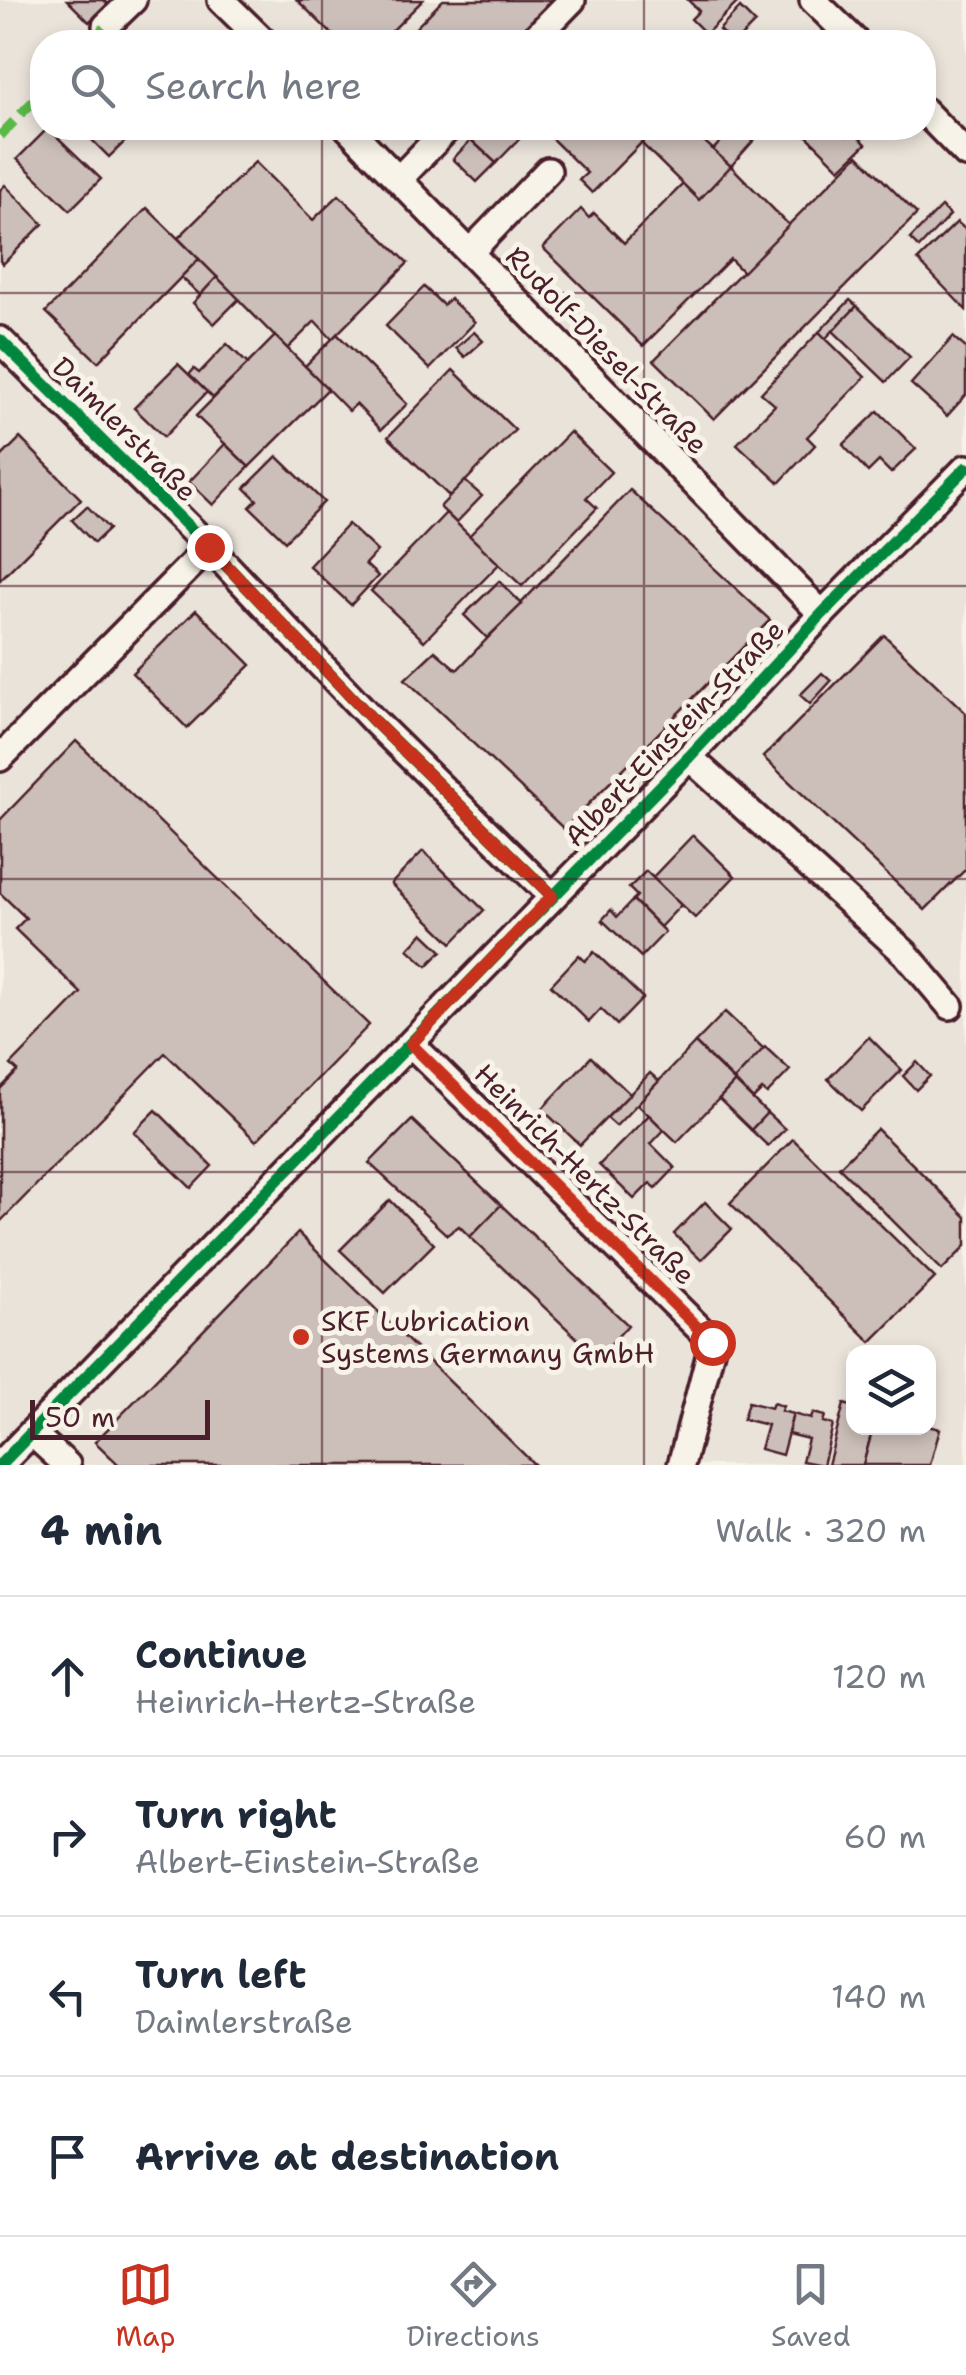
<!DOCTYPE html>
<meta charset="utf-8">
<style>
:root{--surface:#fff;--page:#f2f2f3;--text:#1f2937;--muted:#747a83;--line:#e0e1e3;--accent:#c8321e}
body{margin:0;font-family:"Shantell Sans",sans-serif;background:var(--page);color:var(--text)}
.controls{position:absolute;right:30px;bottom:30px;display:grid;overflow:hidden;border-radius:20px;box-shadow:0 5px 15px #0003}
.controls button{width:90px;height:90px;display:grid;place-items:center;padding:0;border:0;border-bottom:2px solid var(--line);background:var(--surface);color:var(--text);font:50px sans-serif}
.scale{position:absolute;left:30px;bottom:25px;width:180px;box-sizing:border-box;padding-left:10px;border:5px solid #4a1f2b;border-top:0;font-size:28px;line-height:35px;white-space:nowrap;color:#4a1f2b;-webkit-text-stroke:8px #f7f3e8;paint-order:stroke}
.stop{position:absolute;width:30px;height:30px;margin:-22px;border:8px solid #c8321e;border-radius:50%;background:#fff}
.stop.end{background:#c8321e;border-color:#fff;box-shadow:0 2px 10px #0008}
.list{margin:0;padding:0;list-style:none}
h2{display:flex;justify-content:space-between;align-items:center;height:130px;margin:0;padding:0 40px;font-size:42px}
h2 small{font-size:32px;font-weight:400;color:var(--muted)}
.list li{display:grid;grid-template-columns:65px 1fr auto;gap:30px;align-items:center;box-sizing:border-box;height:160px;padding:0 40px;border-top:2px solid var(--line)}
.list b{display:block;font-size:38px;white-space:nowrap}
.list p{margin:0;font-size:32px;white-space:nowrap;color:var(--muted)}
.list em{font-size:32px;font-style:normal;color:var(--muted)}
.icon{flex:none;width:55px;height:55px;fill:none;stroke:currentColor;stroke-width:2;stroke-linecap:round;stroke-linejoin:round}
.map{position:relative;flex:none;width:966px;height:1465px;overflow:hidden}
.search{position:absolute;background:var(--surface);box-shadow:0 5px 15px #0003;left:30px;right:30px;top:30px;height:110px;display:flex;align-items:center;gap:25px;box-sizing:border-box;padding:0 35px;border-radius:40px;color:var(--muted);font-size:38px}
.sheet{height:770px;background:var(--surface)}
nav{display:flex;justify-content:space-around;align-items:center;box-sizing:border-box;height:140px;border-top:2px solid var(--line);background:var(--surface);font-size:28px;color:var(--muted)}
nav a{display:grid;justify-items:center;gap:5px}
nav .on{color:var(--accent)}
.map>svg:first-child{display:block}
</style>
<div class="map">
<svg width="966" height="1465" viewBox="0 0 966 1465">
<rect width="100%" height="100%" fill="#f7f3e8"/>
<filter id="ink" filterUnits="userSpaceOnUse"><feTurbulence type="fractalNoise" baseFrequency=".01" numOctaves="2"/><feDisplacementMap in="SourceGraphic" scale="20" xChannelSelector="R" yChannelSelector="G"/><feConvolveMatrix kernelMatrix="1 2 1 2 8 2 1 2 1" color-interpolation-filters="sRGB"/></filter>
<g filter="url(#ink)">
<path fill="#eae3da" fill-rule="evenodd" d="M0,0H966V1465H0ZM42,42H924V128H42ZM854,1352H928V1428H854Z"/>
<g fill="#ccbfb9" stroke="#4a1f2b" stroke-width="2.5">
<polygon points="67,0 104,0 108,4 89,22"/>
<polygon points="297,0 423,0 381,42 340,42"/>
<polygon points="443,0 562,0 522,42 402,42"/>
<polygon points="688,0 734,0 737,3 706,34 691,19 699,11"/>
<polygon points="740,8 755,23 736,42 731,42 719,30"/>
<polygon points="48,128 101,179 70,210 17,159"/>
<polygon points="97,128 139,128 109,157 88,136"/>
<polygon points="483,128 530,128 496,163 471,140"/>
<polygon points="541,128 656,128 592,193 579,180 587,173"/>
<polygon points="656,128 690,128 731,166 699,200 641,143"/>
<polygon points="733,128 742,128 755,139 731,166 713,150"/>
<polygon points="799,128 839,128 847,136 853,131 866,144 840,169"/>
<polygon points="471,140 496,163 477,182 453,159"/>
<polygon points="858,155 917,214 714,419 654,360"/>
<polygon points="255,162 313,220 339,195 408,263 332,339 315,321 287,349 178,238"/>
<polygon points="731,166 789,225 743,272 730,259 643,346 543,248 581,209 589,218 594,213 624,243 683,184 699,200"/>
<polygon points="5,185 43,224 3,264 0,261 0,190"/>
<polygon points="941,207 950,215 919,248 910,239"/>
<polygon points="147,208 199,259 98,362 46,312"/>
<polygon points="957,222 966,230 966,310 918,260"/>
<polygon points="199,259 217,277 200,295 181,277"/>
<polygon points="217,277 239,299 214,324 193,303"/>
<polygon points="424,287 443,305 450,299 475,322 430,369 386,326"/>
<polygon points="850,300 857,306 825,339 819,332"/>
<polygon points="857,306 910,357 886,382 833,331"/>
<polygon points="474,332 483,341 465,357 456,348"/>
<polygon points="819,332 865,377 807,437 815,445 779,483 737,444 775,405 761,393"/>
<polygon points="337,334 407,404 381,430 356,404 349,411 305,366"/>
<polygon points="275,336 328,389 249,467 196,416"/>
<polygon points="953,337 966,348 966,395 947,416 911,384"/>
<polygon points="227,344 248,364 213,398 189,375 194,369 199,373"/>
<polygon points="178,364 207,392 164,437 134,408"/>
<polygon points="453,370 515,430 450,497 388,437"/>
<polygon points="878,411 916,449 891,473 879,461 868,472 843,445"/>
<polygon points="570,432 611,472 586,498 597,508 522,586 469,536"/>
<polygon points="20,438 81,499 0,580 0,458"/>
<polygon points="225,444 249,467 213,505 189,482"/>
<polygon points="277,456 324,502 285,541 250,507 257,500 245,488"/>
<polygon points="465,481 482,496 456,523 440,507"/>
<polygon points="630,490 770,620 564,829 405,679 435,651 457,670"/>
<polygon points="87,506 109,529 94,543 72,520"/>
<polygon points="446,513 499,564 424,641 371,591"/>
<polygon points="348,524 377,551 365,564 378,576 351,605 309,566"/>
<polygon points="499,581 522,604 487,638 464,615"/>
<polygon points="196,610 251,665 187,728 132,673"/>
<polygon points="884,635 966,713 966,869 925,910 763,757"/>
<polygon points="822,673 831,681 810,704 800,695"/>
<polygon points="76,741 369,1025 256,1141 165,1053 0,1222 0,1089 18,1071 11,1065 81,993 15,929 26,918 0,893 0,820"/>
<polygon points="693,835 735,876 695,918 652,878"/>
<polygon points="423,851 484,910 452,943 391,884"/>
<polygon points="646,871 681,905 660,927 633,900 637,896 629,888"/>
<polygon points="633,900 665,932 641,957 602,920 611,910 617,917"/>
<polygon points="423,933 442,951 427,966 408,949"/>
<polygon points="594,952 643,998 617,1025 601,1009 589,1022 551,985 579,955 585,961"/>
<polygon points="725,1012 764,1049 734,1080 695,1043"/>
<polygon points="869,1037 902,1070 861,1111 828,1079"/>
<polygon points="695,1043 735,1082 677,1142 637,1104"/>
<polygon points="765,1047 790,1070 767,1094 762,1090 753,1099 734,1080"/>
<polygon points="591,1057 630,1094 580,1145 542,1109"/>
<polygon points="917,1062 930,1076 916,1090 903,1076"/>
<polygon points="650,1073 659,1081 616,1126 607,1118"/>
<polygon points="735,1082 767,1113 751,1130 719,1099"/>
<polygon points="156,1110 212,1166 191,1188 134,1132"/>
<polygon points="767,1113 785,1129 768,1146 751,1130"/>
<polygon points="649,1115 664,1130 651,1144 675,1168 656,1188 650,1183 634,1199 599,1165"/>
<polygon points="412,1120 501,1205 470,1237 459,1226 447,1235 369,1163"/>
<polygon points="877,1129 966,1217 966,1246 942,1270 839,1167"/>
<polygon points="793,1139 935,1278 871,1342 730,1203"/>
<polygon points="390,1200 434,1244 385,1293 340,1250"/>
<polygon points="705,1202 732,1229 701,1260 674,1234"/>
<polygon points="501,1205 628,1325 598,1358 470,1237"/>
<polygon points="298,1233 535,1465 119,1465 95,1442"/>
<polygon points="748,1402 771,1408 773,1403 783,1406 781,1411 793,1414 782,1455 760,1449 767,1425 743,1419"/>
<polygon points="844,1404 854,1407 854,1428 873,1428 863,1465 828,1465"/>
<polygon points="813,1413 825,1416 823,1422 833,1425 823,1465 802,1461 808,1439 788,1434 793,1414 811,1419"/>
<polygon points="928,1426 940,1429 930,1465 863,1465 873,1428"/>
</g>
<g fill="none" stroke-linecap="round" stroke-linejoin="round">
<g stroke="#4a1f2b" stroke-width="32">
<g id="minor">
<polyline points="221,0 264,42"/>
<polyline points="813,0 856,42"/>
<polyline points="106,26 133,0"/>
<polyline points="531,42 572,0"/>
<polyline points="924,111 966,154"/>
<polyline points="348,128 822,614"/>
<polyline points="399,179 448,128"/>
<polyline points="470,252 548,171"/>
<polyline points="0,340 209,547 375,722 552,896"/>
<polyline points="689,757 905,953 950,1006"/>
<polyline points="0,758 209,547"/>
<polyline points="411,1044 713,1342 681,1465"/>
<polyline points="32,1433 67,1465"/>
<polyline points="0,1465 689,757 822,614 966,468"/>
</g>
</g>
<use href="#minor" stroke="#f7f3e8" stroke-width="25"/>
<g stroke="#58b947" stroke-width="10" stroke-dasharray="20 10" stroke-linecap="butt">
<polyline points="90,42 106,26"/>
<polyline points="0,136 42,92"/>
</g>
<g stroke="#f7f3e8" stroke-width="19">
<g id="cycleway">
<polyline points="0,340 209,547 375,722 552,896"/>
<polyline points="0,1465 689,757 822,614 966,468"/>
</g>
</g>
<use href="#cycleway" stroke="#00873e" stroke-width="12"/>
</g>
</g>
<g fill="none" stroke-linecap="round" stroke-linejoin="round" filter="url(#ink)">
<polyline stroke="#c8321e" stroke-width="12" points="209,547 375,722 552,896 411,1044 712,1342"/>
</g>
<path fill="none" stroke="#4a1f2b" stroke-width="2.5" stroke-opacity="0.55" d="M322,0V42M644,0V42M322,128V1465M644,128V1465M0,293H966M0,586H966M0,879H966M0,1172H966"/>
<circle fill="#c8321e" stroke="#f7f3e8" stroke-width="4" cx="301" cy="1337" r="10"/>
<g text-anchor="middle" dominant-baseline="central" stroke-width="10" stroke-linejoin="round" paint-order="stroke">
<g font-size="28" fill="#4a1f2b" stroke="#f7f3e8">
<text transform="translate(607 350) rotate(46)">Rudolf-Diesel-Straße</text>
<text transform="translate(125 429) rotate(45)">Daimlerstraße</text>
<text transform="translate(674 733) rotate(-46)">Albert-Einstein-Straße</text>
<text transform="translate(585 1174) rotate(45)">Heinrich-Hertz-Straße</text>
</g>
<g font-size="28" fill="#4a1f2b" stroke="#f7f3e8" text-anchor="start">
<text x="321" y="1321">SKF Lubrication<tspan x="321" dy="32">Systems Germany GmbH</tspan></text>
</g>
</g>
</svg>
<div class="controls">
<button><svg class="icon" aria-label="layers" viewBox="0 0 24 24"><path d="M12 4l9 5-9 5-9-5zM3 14l9 5 9-5"/></svg></button>
</div>
<div class="scale">50 m</div>
<div class="stop" style="left:712px;top:1342px"></div>
<div class="stop end" style="left:209px;top:547px"></div>
<div class="search"><svg class="icon" aria-label="search" viewBox="0 0 24 24"><circle cx="10" cy="10" r="6"/><path d="M15 15l6 6"/></svg>Search here</div>
</div>
<section class="sheet">
<h2>4 min<small>Walk · 320 m</small></h2>
<ul class="list">
<li><svg class="icon" aria-label="ahead" viewBox="0 0 24 24"><path d="M12 20V5M6 11l6-6 6 6"/></svg><div><b>Continue</b><p>Heinrich-Hertz-Straße</p></div><em>120 m</em></li>
<li><svg class="icon" aria-label="right" viewBox="0 0 24 24"><path d="M7 20v-9h11M14 6l5 5-5 5"/></svg><div><b>Turn right</b><p>Albert-Einstein-Straße</p></div><em>60 m</em></li>
<li><svg class="icon" aria-label="left" viewBox="0 0 24 24"><path d="M17 20v-9H6M10 6l-5 5 5 5"/></svg><div><b>Turn left</b><p>Daimlerstraße</p></div><em>140 m</em></li>
<li><svg class="icon" aria-label="arrive" viewBox="0 0 24 24"><path d="M6 21V4h12l-3 4 3 4H6"/></svg><div><b>Arrive at destination</b></div></li>
</ul>
</section>
<nav>
<a class="on"><svg class="icon" aria-label="map" viewBox="0 0 24 24"><path d="M3 6l6-2 6 2 6-2v14l-6 2-6-2-6 2zM9 4v14M15 6v14"/></svg>Map</a>
<a><svg class="icon" aria-label="directions" viewBox="0 0 24 24"><path d="M12 3l9 9-9 9-9-9zM9 14v-3h6M13 9l2 2-2 2"/></svg>Directions</a>
<a><svg class="icon" aria-label="saved" viewBox="0 0 24 24"><path d="M7 4h10v16l-5-4-5 4z"/></svg>Saved</a>
</nav>
